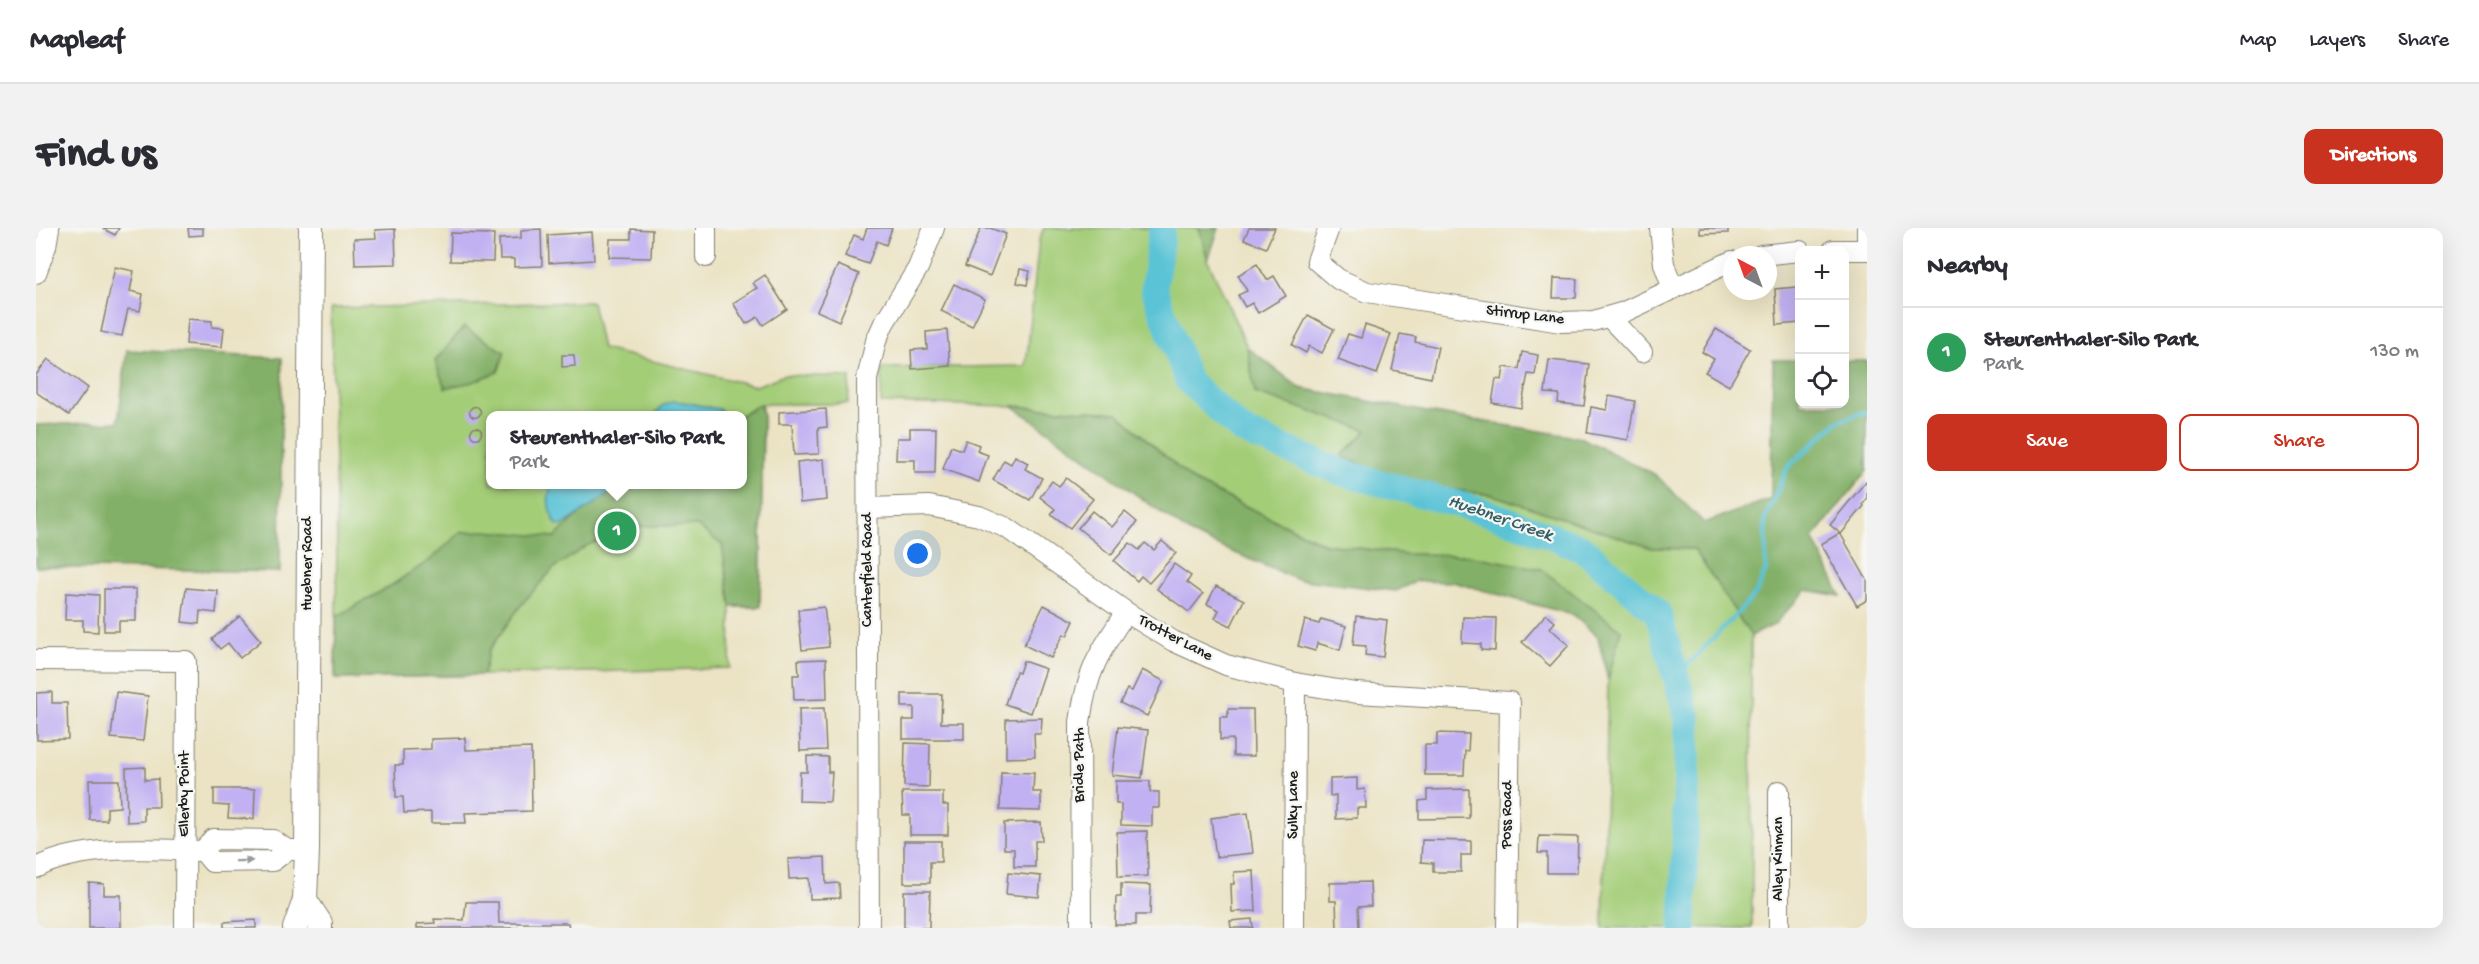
<!DOCTYPE html>
<meta charset="utf-8">
<style>
:root{--surface:#fff;--page:#f2f2f3;--text:#2b2b33;--muted:#7c7c81;--line:#e1e1e2;--accent:#c8321e}
body{margin:0;font-family:"Gochi Hand",sans-serif;background:var(--page);color:var(--text)}
.controls{position:absolute;right:18px;top:18px;display:grid;overflow:hidden;border-radius:12px;box-shadow:0 6px 24px #0002}
.controls button{width:54px;height:54px;display:grid;place-items:center;padding:0;border:0;border-bottom:2px solid var(--line);background:var(--surface);color:var(--text);font:30px sans-serif}
.compass{position:absolute;left:1687px;top:18px;width:54px;height:54px;border-radius:50%;background:var(--surface);box-shadow:0 6px 24px #0002;rotate:319deg}
.you{position:absolute;left:882px;top:326px;width:21px;height:21px;margin:-15px;border:4px solid #fff;border-radius:50%;background:#1a73e8;box-shadow:0 0 0 9px #1a73e833}
.badge{display:grid;place-items:center;width:39px;height:39px;border-radius:50%;background:var(--accent);color:#fff;font-size:20px;font-weight:700}
.pin{position:absolute;translate:-50% -50%;border:3px solid #fff;box-shadow:0 2px 6px #0006}
.popup{position:absolute;left:450px;top:183px;width:261px;height:78px;box-sizing:border-box;display:grid;place-content:center;border-radius:12px;background:var(--surface);filter:drop-shadow(0 2px 4px #0005);font-size:20px;white-space:nowrap;color:var(--muted)}
.popup b{font-size:22px;color:var(--text)}
.popup::after{content:'';position:absolute;left:50%;top:100%;margin-left:-12px;border:12px solid transparent;border-top-color:var(--surface)}
.list{margin:0;padding:0;list-style:none}
h2{display:flex;justify-content:space-between;align-items:center;height:78px;margin:0;padding:0 24px;font-size:26px}
h2 small{font-size:20px;font-weight:400;color:var(--muted)}
.list li{display:grid;grid-template-columns:39px 1fr auto;gap:18px;align-items:center;box-sizing:border-box;height:90px;padding:0 24px;border-top:2px solid var(--line)}
.list b{display:block;font-size:22px;white-space:nowrap}
.list p{margin:0;font-size:20px;white-space:nowrap;color:var(--muted)}
.list em{font-size:20px;font-style:normal;color:var(--muted)}
.actions{display:flex;gap:12px;padding:18px 24px}
.actions a{flex:1;padding:14px 0;border:2px solid var(--accent);border-radius:12px;text-align:center;font-size:21px;color:var(--accent)}
.actions .main{background:var(--accent);color:#fff}
.icon{flex:none;width:33px;height:33px;fill:none;stroke:currentColor;stroke-width:2;stroke-linecap:round;stroke-linejoin:round}
.map{position:relative;flex:none;width:1831px;height:700px;overflow:hidden;border-radius:12px}
header{display:flex;align-items:center;gap:36px;box-sizing:border-box;height:84px;padding:0 30px;background:var(--surface);border-bottom:2px solid var(--line)}
header strong{font-size:28px}
nav{display:flex;gap:33px;margin-inline-start:auto;font-size:21px}
.intro{display:flex;align-items:center;justify-content:space-between;box-sizing:border-box;height:144px;padding:0 36px}
h1{margin:0;font-size:42px}
.button{padding:15px 27px;border-radius:12px;background:var(--accent);color:#fff;font-size:21px;font-weight:700}
main{display:flex;gap:36px;padding:0 36px}
aside{flex:1;background:var(--surface);border-radius:12px;box-shadow:0 6px 24px #0002}
.map>svg:first-child{display:block}
</style>
<header>
<strong>Mapleaf</strong>
<nav><a>Map</a><a>Layers</a><a>Share</a></nav>
</header>
<div class="intro"><h1>Find us</h1><a class="button">Directions</a></div>
<main>
<div class="map">
<svg width="1831" height="700" viewBox="0 0 1831 700">
<rect width="100%" height="100%" fill="#f6f6f2"/>
<filter id="ink" filterUnits="userSpaceOnUse"><feTurbulence type="fractalNoise" baseFrequency=".0167" numOctaves="2"/><feDisplacementMap in="SourceGraphic" scale="12" xChannelSelector="R" yChannelSelector="G"/><feConvolveMatrix kernelMatrix="1 2 1 2 8 2 1 2 1" color-interpolation-filters="sRGB"/></filter>
<filter id="wash" filterUnits="userSpaceOnUse"><feTurbulence type="fractalNoise" baseFrequency=".008" numOctaves="4" result="noise"/><feDisplacementMap in="SourceGraphic" scale="24" xChannelSelector="R" yChannelSelector="G"/><feGaussianBlur stdDeviation="1.35" result="paint"/><feColorMatrix in="noise" values="0 0 0 0 0 0 0 0 0 0 0 0 0 0 0 0 0 1.4 0 .05"/><feComposite in="paint" operator="in"/></filter>
<g filter="url(#wash)">
<rect width="100%" height="100%" fill="#ebe3c4"/>
<g fill="#a4cd78" stroke="#60744a" stroke-width="1.5" fill-rule="evenodd">
<polygon points="1008,0 1163,0 1172,32 1211,119 1219,165 1332,202 1306,227 1367,255 1457,267 1616,320 1658,321 1715,404 1716,700 1567,700 1572,452 1584,402 1431,327 1370,326 1289,316 1157,253 1081,185 977,178 845,175 846,140 990,138 1003,12"/>
<path d="M556,74L566,121L720,158L748,147L814,149L812,176H725L727,187L724,379H695L694,440L299,451L301,313L295,80ZM455,188H707V256H455Z"/>
</g>
<g fill="#83b068" stroke="#506642" stroke-width="1.5">
<polygon points="1163,0 1183,0 1172,32"/>
<polygon points="428,99 469,124 462,144 437,154 409,160 399,133"/>
<polygon points="1211,119 1264,160 1391,184 1546,210 1620,247 1668,295 1735,271 1737,132 1763,132 1764,176 1808,176 1809,133 1831,133 1831,243 1777,310 1805,368 1770,362 1738,397 1715,408 1658,321 1616,320 1457,267 1367,255 1306,228 1331,202 1219,165"/>
<polygon points="91,122 246,130 244,344 0,339 0,197 82,194"/>
<polygon points="724,176 727,187 724,379 695,378 686,317 661,298 604,298 552,317 517,341 485,377 453,422 447,447 299,451 300,389 356,357 394,332 425,304 450,303 519,309 546,283 586,257 707,256 705,187"/>
<polygon points="977,178 1081,185 1157,253 1288,316 1370,326 1431,327 1505,341 1585,402 1572,452 1562,409 1537,387 1417,354 1380,353 1360,363 1260,351 1155,306"/>
</g>
<g fill="#5ac3d6" stroke="#3b7079" stroke-width="1.5">
<path d="M637,173C653,174 667,179 683,181L687,186L619,187L626,178Z"/>
<path d="M516,257V256L586,257L526,298L521,297C513,286 509,270 516,257Z"/>
</g>
<g fill="none" stroke-linecap="round" stroke-linejoin="round">
<polyline stroke="#5ac3d6" stroke-width="4.5" points="1640,449 1719,367 1730,342 1729,291 1752,239 1801,194 1825,185 1831,185"/>
<polyline stroke="#5ac3d6" stroke-width="27" points="1126,0 1118,61 1152,153 1205,202 1307,245 1450,284 1546,320 1622,385 1652,491 1647,700"/>
</g>
<g id="blocks">
<g fill="#c1b1f2">
<polygon points="66,0 83,0 79,7"/>
<polygon points="152,0 167,0 167,7 153,8"/>
<polygon points="831,0 856,0 850,17 841,13 832,36 809,28 818,7 827,11"/>
<polygon points="945,0 954,0 970,6 954,48 929,38"/>
<polygon points="1213,0 1239,0 1230,20 1208,11"/>
<polygon points="1664,0 1692,0 1692,5 1664,6"/>
<polygon points="359,1 360,36 319,37 318,11 340,10 339,2"/>
<polygon points="505,1 506,38 478,39 478,31 464,31 463,11 485,10 485,2"/>
<polygon points="595,1 616,2 615,30 573,29 574,11 595,11"/>
<polygon points="556,4 558,32 513,35 512,7"/>
<polygon points="415,5 458,6 457,34 414,33"/>
<polygon points="1221,36 1231,52 1238,48 1250,68 1222,85 1216,75 1209,79 1202,67 1211,63 1202,47"/>
<polygon points="802,37 823,46 803,93 781,83"/>
<polygon points="79,39 98,43 94,63 107,66 104,83 92,81 86,108 65,104"/>
<polygon points="984,41 994,43 991,57 981,55"/>
<polygon points="729,47 751,81 727,97 722,89 710,96 697,75 721,60 717,55"/>
<polygon points="1518,50 1541,51 1540,70 1517,70"/>
<polygon points="918,56 949,71 936,98 905,83"/>
<polygon points="1760,59 1760,61 1764,61 1764,95 1741,97 1739,61"/>
<polygon points="1272,87 1298,101 1286,125 1273,118 1270,125 1256,117"/>
<polygon points="152,91 176,93 176,99 188,100 186,119 150,116"/>
<polygon points="1329,97 1355,106 1341,146 1302,132 1312,106 1325,110"/>
<polygon points="1680,101 1714,121 1693,158 1669,144 1678,131 1666,124"/>
<polygon points="911,102 914,138 876,141 875,122 891,121 890,104"/>
<polygon points="1364,106 1380,109 1379,114 1402,119 1395,150 1356,142"/>
<polygon points="1486,124 1502,127 1499,147 1492,146 1485,180 1456,175 1460,151 1466,152 1468,139 1483,141"/>
<polygon points="526,127 538,127 539,138 526,139"/>
<polygon points="12,131 52,160 33,187 0,164 0,147"/>
<polygon points="1513,132 1553,136 1548,178 1522,175 1523,166 1509,165"/>
<polygon points="1573,168 1599,173 1592,212 1551,205 1555,179 1571,182"/>
<circle cx="439" cy="184" r="5.5"/>
<polygon points="790,181 791,199 782,200 783,226 758,227 756,196 743,196 743,184"/>
<circle cx="440" cy="205" r="5.5"/>
<polygon points="874,200 900,200 899,245 879,245 879,232 860,232 861,210 874,210"/>
<polygon points="930,212 943,217 941,223 952,227 943,254 907,241 915,218 926,222"/>
<polygon points="979,228 992,235 989,241 1006,250 994,272 957,252 968,232 975,236"/>
<polygon points="788,231 791,272 764,275 761,234"/>
<polygon points="1030,250 1057,271 1034,300 1015,286 1019,281 1004,269 1016,253 1023,258"/>
<polygon points="1831,252 1831,271 1827,276 1828,278 1805,306 1794,297"/>
<polygon points="1056,283 1076,299 1089,284 1101,294 1075,327 1042,300"/>
<polygon points="1804,305 1831,352 1831,372 1821,378 1785,316"/>
<polygon points="1126,313 1140,325 1113,355 1105,348 1101,353 1078,333 1094,315 1103,322 1109,315 1118,322"/>
<polygon points="1138,336 1155,348 1151,354 1167,366 1153,384 1121,361"/>
<polygon points="1180,358 1208,372 1195,398 1179,390 1183,382 1171,376"/>
<polygon points="150,360 182,363 180,385 164,383 163,396 146,394"/>
<polygon points="68,361 100,361 100,393 83,393 83,403 68,403"/>
<polygon points="30,365 63,367 62,404 47,403 47,392 29,392"/>
<polygon points="1008,377 1038,393 1031,408 1028,406 1015,430 988,417"/>
<polygon points="788,379 793,419 766,422 762,382"/>
<polygon points="1510,386 1519,394 1514,400 1533,417 1514,438 1486,414"/>
<polygon points="204,388 225,413 204,430 192,415 184,421 176,411"/>
<polygon points="1320,388 1351,392 1347,429 1329,427 1330,418 1317,417"/>
<polygon points="1427,389 1460,390 1459,423 1445,422 1445,416 1426,415"/>
<polygon points="1285,391 1310,398 1304,422 1281,415 1279,423 1262,418 1269,392 1283,396"/>
<polygon points="790,431 791,471 758,472 757,447 763,447 762,432"/>
<polygon points="987,433 1010,441 995,485 969,476 980,444 983,445"/>
<polygon points="1106,442 1128,453 1111,488 1084,475 1091,461 1096,463"/>
<polygon points="16,464 16,475 31,475 32,511 1,512 0,465"/>
<polygon points="80,464 112,468 107,513 75,510"/>
<polygon points="866,466 906,466 905,495 928,495 928,511 867,511 867,492 878,492 878,479 866,479"/>
<polygon points="788,480 790,522 764,523 763,481"/>
<polygon points="1192,481 1217,481 1218,528 1197,528 1197,511 1184,512 1184,489 1192,489"/>
<polygon points="1006,490 1005,506 998,506 999,529 970,530 970,491"/>
<polygon points="1082,499 1112,502 1106,550 1076,547"/>
<polygon points="1401,505 1433,506 1432,523 1429,523 1428,547 1389,547 1389,517 1401,517"/>
<polygon points="429,510 430,522 495,520 496,583 429,585 430,595 395,595 395,584 368,585 367,569 360,569 359,537 367,537 367,522 395,521 395,511"/>
<polygon points="869,515 894,516 893,559 868,558"/>
<polygon points="771,528 792,529 792,544 796,544 794,574 763,573 764,544 771,544"/>
<polygon points="109,539 109,552 122,551 123,579 108,579 108,593 91,594 90,540"/>
<polygon points="965,544 998,545 997,564 1005,564 1005,583 964,582"/>
<polygon points="1321,550 1321,562 1329,561 1330,580 1321,580 1321,590 1300,591 1300,567 1294,568 1294,551"/>
<polygon points="53,552 83,552 84,579 71,580 71,592 54,592"/>
<polygon points="1080,553 1114,553 1114,564 1123,564 1123,580 1116,580 1116,598 1085,597 1085,576 1080,576"/>
<polygon points="178,561 219,561 218,591 192,590 193,578 178,577"/>
<polygon points="1433,561 1433,590 1383,591 1383,573 1391,572 1391,562"/>
<polygon points="866,564 907,564 907,577 912,577 912,607 874,607 874,587 867,587"/>
<polygon points="1212,585 1217,625 1180,629 1175,590"/>
<polygon points="1005,594 1006,613 999,613 999,639 978,639 978,621 968,621 968,595"/>
<polygon points="1111,603 1112,648 1082,649 1081,604"/>
<polygon points="1503,608 1542,609 1541,645 1511,645 1511,625 1502,625"/>
<polygon points="1386,612 1435,613 1435,627 1425,627 1425,644 1397,644 1397,635 1385,634"/>
<polygon points="868,613 905,613 905,634 894,634 894,655 868,655"/>
<polygon points="789,629 790,656 803,655 804,670 774,671 773,650 753,651 752,631"/>
<polygon points="1218,643 1220,683 1196,684 1195,656 1198,656 1198,644"/>
<polygon points="972,645 1005,648 1003,669 970,666"/>
<polygon points="1334,654 1335,678 1322,679 1323,699 1301,700 1300,673 1294,673 1294,655"/>
<polygon points="53,655 68,656 68,667 85,667 85,700 53,700"/>
<polygon points="1085,656 1115,657 1114,687 1100,687 1100,697 1079,697 1080,669 1085,669"/>
<polygon points="868,663 894,663 893,700 868,700"/>
<polygon points="430,674 462,674 463,695 532,695 533,700 381,700 381,696 399,695 398,691 428,692"/>
<polygon points="1216,691 1217,700 1195,700 1194,693"/>
<polygon points="220,692 220,700 188,700 188,694"/>
</g>
</g>
</g>
<g filter="url(#ink)">
<use href="#blocks" fill-opacity="0" stroke="#848070" stroke-width="1.5"/>
<g fill="none" stroke-linecap="round" stroke-linejoin="round">
<g stroke="#848070" stroke-width="22">
<g id="minor">
<polyline points="1293,0 1281,33 1302,51 1331,64 1525,94 1557,93 1588,84 1696,33"/>
<polyline points="1624,0 1628,36 1637,61"/>
<polyline points="1797,22 1831,22"/>
<polyline points="1831,22 1831,0"/>
<polyline points="1725,27 1764,23"/>
<polyline points="670,29 670,0"/>
<polyline points="0,45 10,18 13,0"/>
<polyline points="1573,89 1606,124"/>
<polyline points="832,280 893,278 943,288 971,300 1090,384 1137,413 1190,437 1259,455 1321,465 1474,474 1471,700"/>
<polyline points="0,432 150,433 149,700"/>
<polyline points="1743,563 1743,700"/>
<polyline points="167,623 177,611 237,612 251,622 271,622"/>
<polyline points="167,623 176,634 237,633 251,622"/>
<path d="M0,640C46,616 115,621 167,623"/>
<polyline points="833,700 831,151 840,113 848,95 882,40 898,0"/>
<path d="M1045,700L1044,494C1051,443 1062,426 1090,384"/>
<polyline points="1258,700 1259,455"/>
</g>
</g>
<g stroke="#848070" stroke-width="26">
<g id="major">
<polyline points="269,672 284,695 284,700"/>
<polyline points="259,700 269,672 271,622 275,0"/>
</g>
</g>
<use href="#minor" stroke="#fff" stroke-width="20"/>
<use href="#major" stroke="#fff" stroke-width="24"/>
</g>
<defs><path id="oneway-solid" d="M-6-.8H1V-3.2L6.5 0L1 3.2V.8H-6Z" transform="scale(1.5)"/></defs>
<use fill="#999" href="#oneway-solid" transform="translate(208 633) rotate(-1)"/>
</g>
<g text-anchor="middle" dominant-baseline="central" stroke-width="4.5" stroke-linejoin="round" paint-order="stroke">
<g font-size="16" fill="#1c1c1c" stroke="#f6f6f2">
<text transform="translate(1489 88) rotate(7)">Stirrup Lane</text>
<text transform="translate(272 336) rotate(-90)">Huebner Road</text>
<text transform="translate(832 342) rotate(-90)">Canterfield Road</text>
<text transform="translate(1139 411) rotate(28)">Trotter Lane</text>
<text transform="translate(1044 537) rotate(-90)">Bridle Path</text>
<text transform="translate(149 566) rotate(-90)">Ellerby Point</text>
<text transform="translate(1258 577) rotate(-90)">Sulky Lane</text>
<text transform="translate(1472 587) rotate(-89)">Poss Road</text>
<text transform="translate(1743 631) rotate(-90)">Alley Kinman</text>
</g>
<g font-size="18" font-style="italic" fill="#355f66" stroke="#f6f6f2">
<text transform="translate(1464 291) rotate(19)">Huebner Creek</text>
</g>
</g>
</svg>
<div class="controls">
<button>+</button>
<button>−</button>
<button><svg class="icon" aria-label="locate" viewBox="0 0 24 24"><circle cx="12" cy="12" r="6"/><path d="M12 2v4M12 18v4M2 12h4M18 12h4"/></svg></button>
</div>
<svg class="compass" viewBox="-18 -18 36 36"><path d="M0-13l5 13h-10z" fill="#e53935"/><path d="M0 13l5-13h-10z" fill="#7c7c81"/></svg>
<div class="you"></div>
<div class="pin badge" style="left:581px;top:303px;background:#2e9e5b">1</div>
<div class="popup"><b>Steurenthaler-Silo Park</b>Park</div>
</div>
<aside>
<h2>Nearby<small></small></h2>
<ul class="list">
<li><span class="badge" style="background:#2e9e5b">1</span><div><b>Steurenthaler-Silo Park</b><p>Park</p></div><em>130 m</em></li>
</ul>
<div class="actions"><a class="main">Save</a><a>Share</a></div>
</aside>
</main>
